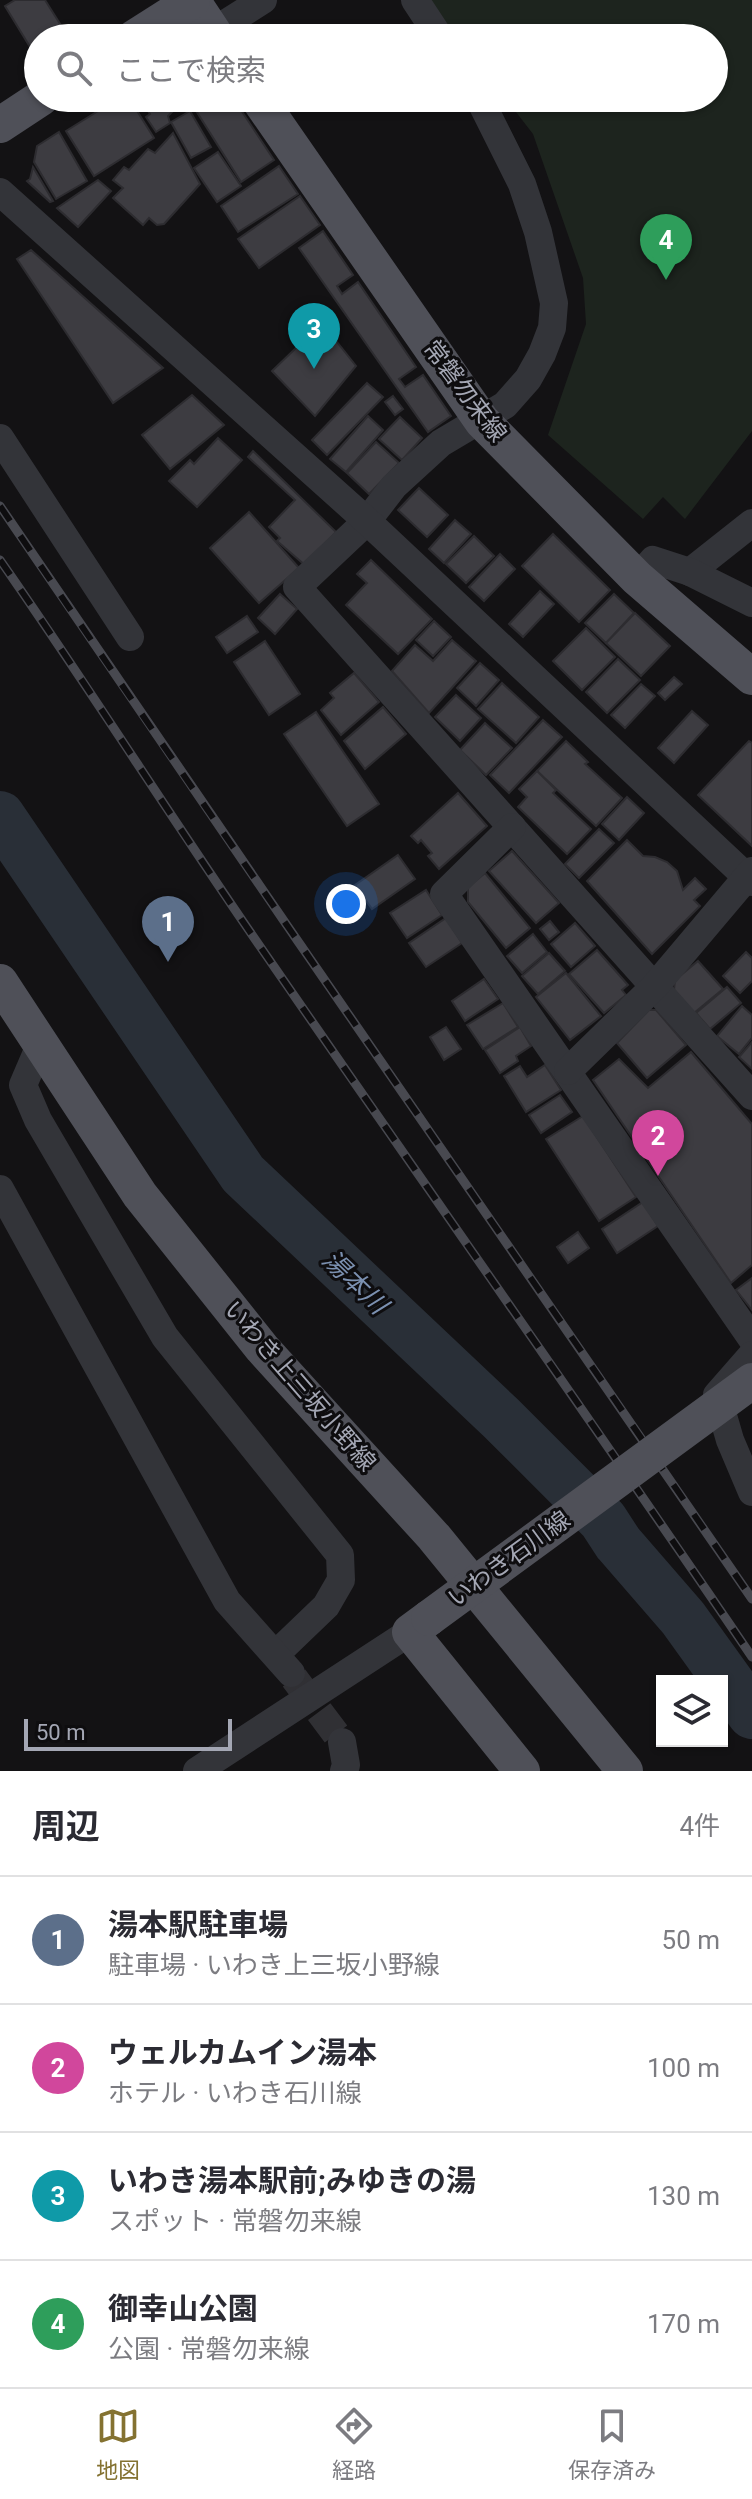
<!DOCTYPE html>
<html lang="ja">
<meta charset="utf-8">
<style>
:root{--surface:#fff;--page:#f2f2f3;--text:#2b2b33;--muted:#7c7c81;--line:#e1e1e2;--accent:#847231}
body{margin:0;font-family:Roboto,"Noto Sans JP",sans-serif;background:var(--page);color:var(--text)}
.controls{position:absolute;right:24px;bottom:24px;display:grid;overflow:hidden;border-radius:0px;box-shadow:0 2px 6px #0004}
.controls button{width:72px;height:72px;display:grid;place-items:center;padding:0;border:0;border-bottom:2px solid var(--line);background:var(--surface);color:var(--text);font:40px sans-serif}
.scale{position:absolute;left:24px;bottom:20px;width:208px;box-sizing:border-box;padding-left:8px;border:4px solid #a4a7b4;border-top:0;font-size:22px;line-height:28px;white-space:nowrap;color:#a4a7b4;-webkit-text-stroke:6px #0e0d0f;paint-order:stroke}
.you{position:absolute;left:346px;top:904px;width:28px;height:28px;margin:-20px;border:6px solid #fff;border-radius:50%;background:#1a73e8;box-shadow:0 0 0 12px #1a73e833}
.badge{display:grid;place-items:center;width:52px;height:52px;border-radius:50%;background:var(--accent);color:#fff;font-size:26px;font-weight:700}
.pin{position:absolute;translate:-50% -66px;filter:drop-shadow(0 2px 4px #0008)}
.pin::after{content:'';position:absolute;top:42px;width:28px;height:24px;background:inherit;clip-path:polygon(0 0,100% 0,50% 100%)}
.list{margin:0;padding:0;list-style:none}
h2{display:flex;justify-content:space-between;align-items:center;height:104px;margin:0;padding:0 32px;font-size:34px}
h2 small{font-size:26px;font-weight:400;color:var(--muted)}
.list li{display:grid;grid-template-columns:52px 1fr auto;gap:24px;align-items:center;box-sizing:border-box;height:128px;padding:0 32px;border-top:2px solid var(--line)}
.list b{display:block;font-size:30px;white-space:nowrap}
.list p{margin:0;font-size:26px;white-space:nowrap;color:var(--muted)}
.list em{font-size:26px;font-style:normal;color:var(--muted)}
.icon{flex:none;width:44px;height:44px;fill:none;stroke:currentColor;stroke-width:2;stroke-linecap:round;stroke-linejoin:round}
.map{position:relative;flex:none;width:752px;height:1771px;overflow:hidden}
.search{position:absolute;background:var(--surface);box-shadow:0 2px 6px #0004;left:24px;right:24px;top:24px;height:88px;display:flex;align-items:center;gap:20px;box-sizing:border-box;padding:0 28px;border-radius:44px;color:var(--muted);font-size:30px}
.sheet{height:616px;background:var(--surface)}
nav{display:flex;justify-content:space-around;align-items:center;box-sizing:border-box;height:112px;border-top:2px solid var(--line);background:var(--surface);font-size:22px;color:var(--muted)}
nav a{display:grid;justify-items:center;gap:4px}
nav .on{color:var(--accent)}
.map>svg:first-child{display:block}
</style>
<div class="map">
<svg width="752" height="1771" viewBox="0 0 752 1771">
<rect width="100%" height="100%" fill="#131214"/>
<polygon fill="#1d241e" points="427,0 752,0 752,431 685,519 663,497 643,519 548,435 586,324 583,278 533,134 505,98 714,98 714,38 458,38"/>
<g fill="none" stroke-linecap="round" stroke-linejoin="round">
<polyline stroke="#292f37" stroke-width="50" points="0,816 243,1174 501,1418 603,1520 618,1543 683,1618 752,1714"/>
</g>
<g fill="#3d3c41" stroke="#2d2c30" stroke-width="2">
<polygon points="15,0 45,0 67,35 62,38 38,38 38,53 35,55 5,6"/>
<polygon points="119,98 129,98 154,138 94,176 66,131"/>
<polygon points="134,98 164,98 173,111 168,116 170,123 156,132 146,117 150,114 140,98 136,101"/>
<polygon points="188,98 233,98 274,160 241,182"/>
<polygon points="190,111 211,147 191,158 171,122"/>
<polygon points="59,132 87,181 56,199 34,162 37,146"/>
<polygon points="173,133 200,184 164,224 157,225 149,218 143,225 113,198 123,188 113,180 124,167 129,170 148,149 155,153"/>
<polygon points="218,152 241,186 217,202 194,168"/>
<polygon points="279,166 298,194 238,232 221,206"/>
<polygon points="33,167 53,201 50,202 27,181 30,179"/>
<polygon points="98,180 111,191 78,227 57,208"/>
<polygon points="300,196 320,225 259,268 238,239"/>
<polygon points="323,231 353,275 337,286 342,294 358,282 416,367 399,379 405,387 423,375 451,416 428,432 299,248"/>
<polygon points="31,250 163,368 113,403 17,259"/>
<polygon points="322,323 356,366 315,416 272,371"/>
<polygon points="367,383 383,397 327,455 312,440"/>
<polygon points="192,395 224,425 170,469 142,435"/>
<polygon points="393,396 403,409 395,415 385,402"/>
<polygon points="368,416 383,430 346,472 330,459"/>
<polygon points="400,417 422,438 402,460 379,439"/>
<polygon points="218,438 242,460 197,507 169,481 190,460 194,464"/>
<polygon points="376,442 399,463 369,494 347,473"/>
<polygon points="253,451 336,532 306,566 277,541 280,538 269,527 295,500 248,457"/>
<polygon points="419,488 448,515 427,537 398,510"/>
<polygon points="249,512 299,568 259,603 210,548"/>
<polygon points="455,520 471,534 444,563 429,549"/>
<polygon points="553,534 610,590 579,622 522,566"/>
<polygon points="474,536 494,556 466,583 446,564"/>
<polygon points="500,554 515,569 484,601 469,587"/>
<polygon points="371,560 432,619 398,654 346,605 367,583 357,574"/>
<polygon points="540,591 554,604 523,637 509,624"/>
<polygon points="280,594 297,609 275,634 258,618"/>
<polygon points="614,594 634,613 606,643 585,623"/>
<polygon points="635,613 670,646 641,676 606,643"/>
<polygon points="247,616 258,632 227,653 216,637"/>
<polygon points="434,621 451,637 433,656 416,640"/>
<polygon points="586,628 615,657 582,690 553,661"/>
<polygon points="452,640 476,661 429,713 392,671 415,645 433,661"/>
<polygon points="265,641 300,694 269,715 234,662"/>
<polygon points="618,659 640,680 607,713 586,692"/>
<polygon points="480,663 499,680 476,706 457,688"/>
<polygon points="354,673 379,702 341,735 321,710 334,698 330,693"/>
<polygon points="674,677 682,684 665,700 658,693"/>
<polygon points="502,683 539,717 516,743 478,709"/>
<polygon points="641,684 655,696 625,728 611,715"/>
<polygon points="456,695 481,718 460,741 435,717"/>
<polygon points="383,707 406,734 365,769 344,741"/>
<polygon points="692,711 708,725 674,763 658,748"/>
<polygon points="316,712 379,804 347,826 284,734"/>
<polygon points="543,720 562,737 509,793 490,775"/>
<polygon points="485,723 512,748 486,775 460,750"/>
<polygon points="566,741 588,762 585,764 622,798 596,826 537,771"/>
<polygon points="749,741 752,743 752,846 698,795"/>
<polygon points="537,771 556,790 553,793 591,829 567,854 518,807 527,797 519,789"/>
<polygon points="458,793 487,826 439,869 428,856 432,853 421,840 418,843 411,836"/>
<polygon points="627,797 644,813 619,840 602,824"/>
<polygon points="599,829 614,843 579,878 565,864"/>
<polygon points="627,840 643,856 655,857 667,862 677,871 683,890 695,878 706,889 694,900 700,906 652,954 587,881"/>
<polygon points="512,851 559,903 536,923 489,871"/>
<polygon points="398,855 415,879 372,909 355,885"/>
<polygon points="485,873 530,928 506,948 468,902 468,887"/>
<polygon points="426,890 442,915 407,938 390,913"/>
<polygon points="446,918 462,943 426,967 409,943"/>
<polygon points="550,921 559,932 549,940 540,929"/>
<polygon points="575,923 595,946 571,967 551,944"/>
<polygon points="533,934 547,952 522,973 507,956"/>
<polygon points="597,950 628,985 622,990 626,995 604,1013 569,974"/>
<polygon points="746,952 752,958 752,981 740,993 723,976"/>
<polygon points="549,953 565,971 538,994 522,976"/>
<polygon points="698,961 723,989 694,1013 674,990 675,980"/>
<polygon points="566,973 601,1016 570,1040 536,997"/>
<polygon points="484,979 498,999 465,1021 452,1001"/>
<polygon points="727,987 741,1003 710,1029 696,1013"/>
<polygon points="503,1003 518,1027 483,1049 467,1025"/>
<polygon points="742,1006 752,1015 752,1038 739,1054 717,1036"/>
<polygon points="649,1010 656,1010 686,1045 647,1078 617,1043"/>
<polygon points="446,1027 461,1049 444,1060 430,1037"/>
<polygon points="520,1027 531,1046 516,1056 518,1061 500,1073 485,1050"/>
<polygon points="752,1042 752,1069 739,1057"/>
<polygon points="691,1052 752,1124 752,1265 731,1283 593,1080 619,1059 648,1088"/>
<polygon points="545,1065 561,1090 526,1112 504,1076 520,1066 527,1077"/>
<polygon points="560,1095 572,1112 541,1133 529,1115"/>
<polygon points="583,1116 636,1197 599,1221 546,1139"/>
<polygon points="643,1202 658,1226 617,1253 602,1229"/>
<polygon points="578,1232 589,1248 568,1263 557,1247"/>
<polygon points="752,1278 752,1310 736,1290"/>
</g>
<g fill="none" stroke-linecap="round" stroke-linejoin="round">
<polyline stroke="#303034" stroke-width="28" stroke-dasharray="28 14" stroke-linecap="butt" points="294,1678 342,1742"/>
<g stroke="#333439" stroke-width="28">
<polyline points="415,0 440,38"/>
<polyline points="212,32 263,0"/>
<polyline points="479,98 522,184 538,232 554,303 552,328 542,354 528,379 505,405 441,443 394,486 367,521 297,587 752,1096"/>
<polyline points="0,192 367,521 752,882"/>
<polyline points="0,438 130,637"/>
<polyline points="690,572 752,523"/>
<polyline points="637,578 653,560 690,572 752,603"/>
<polyline points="512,827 444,894 752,1339"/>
<polyline points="41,1043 23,1085 38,1120 165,1337 340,1555 341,1580 326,1606 276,1654"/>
<polyline points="568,1071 655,986 752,871"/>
<polyline points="0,1189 227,1601 291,1673"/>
<polyline points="752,1355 717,1395 730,1440 752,1492"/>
<polyline points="342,1742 346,1765 344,1771"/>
<polyline points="197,1771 410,1632"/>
</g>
<g stroke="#4f5058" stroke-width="36">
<polyline points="192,0 217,38"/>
<polyline points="134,38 192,1"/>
<polyline points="258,98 482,421 637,578 752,677"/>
<polyline points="0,125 41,98"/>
<polyline points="0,982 140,1195 262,1348 434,1537 625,1771"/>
<polyline points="429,1618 410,1632 522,1771"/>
</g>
<g stroke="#484950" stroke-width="9">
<g id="rail">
<path d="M0,506C248,872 502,1235 752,1599"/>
<path d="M0,560C88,686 170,816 257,942C422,1181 589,1417 752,1657"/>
</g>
</g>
<use href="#rail" stroke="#0e0d0f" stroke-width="6" stroke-dasharray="18" stroke-linecap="butt"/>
<polyline stroke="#4f5058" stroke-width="36" points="429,1618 752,1381"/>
</g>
<g text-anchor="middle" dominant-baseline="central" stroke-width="6" stroke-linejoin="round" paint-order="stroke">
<g font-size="24" fill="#a4a7b4" stroke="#0e0d0f">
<text transform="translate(465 391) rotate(53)">常磐勿来線</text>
<text transform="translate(300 1386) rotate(49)">いわき上三坂小野線</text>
<text transform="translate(509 1559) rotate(-36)">いわき石川線</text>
</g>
<g font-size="26" font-style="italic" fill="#7b90b0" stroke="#0e0d0f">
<text transform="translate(355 1282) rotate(44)">湯本川</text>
</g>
</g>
</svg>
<div class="controls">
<button><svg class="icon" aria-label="layers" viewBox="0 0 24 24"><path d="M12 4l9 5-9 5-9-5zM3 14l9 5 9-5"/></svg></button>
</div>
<div class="scale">50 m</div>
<div class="you"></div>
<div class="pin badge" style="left:168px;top:962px;background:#5c6f8a">1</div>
<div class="pin badge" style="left:658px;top:1176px;background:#d1479c">2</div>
<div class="pin badge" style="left:314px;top:369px;background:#0f9aa8">3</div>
<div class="pin badge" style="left:666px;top:280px;background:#2e9e5b">4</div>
<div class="search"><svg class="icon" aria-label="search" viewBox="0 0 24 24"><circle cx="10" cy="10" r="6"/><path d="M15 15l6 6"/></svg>ここで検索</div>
</div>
<section class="sheet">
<h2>周辺<small>4件</small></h2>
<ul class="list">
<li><span class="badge" style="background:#5c6f8a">1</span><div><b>湯本駅駐車場</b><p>駐車場 · いわき上三坂小野線</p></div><em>50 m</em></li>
<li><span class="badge" style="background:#d1479c">2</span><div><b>ウェルカムイン湯本</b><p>ホテル · いわき石川線</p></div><em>100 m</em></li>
<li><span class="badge" style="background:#0f9aa8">3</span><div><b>いわき湯本駅前;みゆきの湯</b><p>スポット · 常磐勿来線</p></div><em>130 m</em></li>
<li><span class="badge" style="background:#2e9e5b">4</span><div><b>御幸山公園</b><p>公園 · 常磐勿来線</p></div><em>170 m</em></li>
</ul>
</section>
<nav>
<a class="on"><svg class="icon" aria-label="map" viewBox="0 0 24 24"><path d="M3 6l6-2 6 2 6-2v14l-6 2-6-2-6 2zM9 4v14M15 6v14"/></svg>地図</a>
<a><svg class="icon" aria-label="directions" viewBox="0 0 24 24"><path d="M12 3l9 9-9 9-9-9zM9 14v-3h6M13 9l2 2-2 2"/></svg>経路</a>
<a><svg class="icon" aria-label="saved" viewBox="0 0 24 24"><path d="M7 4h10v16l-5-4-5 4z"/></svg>保存済み</a>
</nav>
